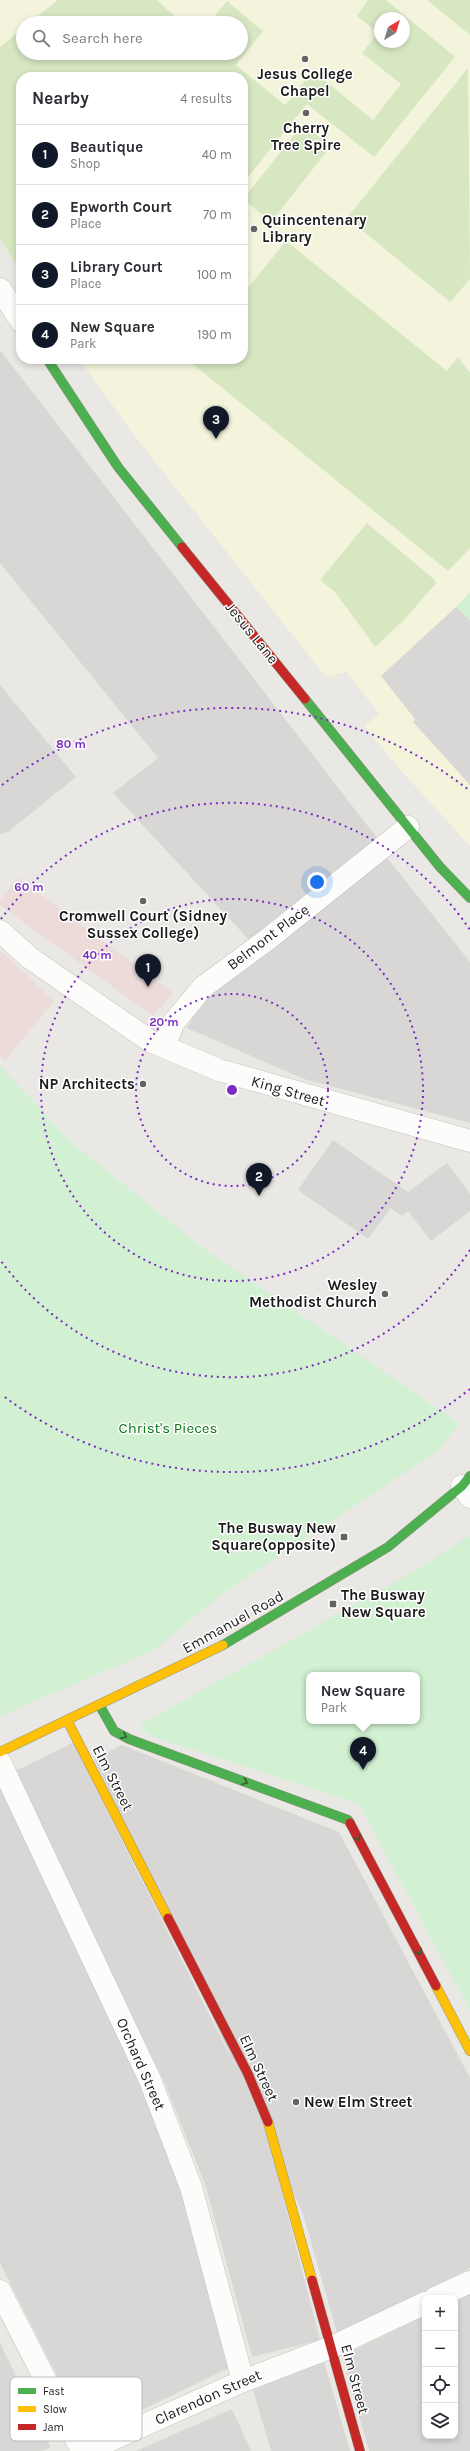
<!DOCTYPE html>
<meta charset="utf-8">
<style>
:root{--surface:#fff;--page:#f7f7f7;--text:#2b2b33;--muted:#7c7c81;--line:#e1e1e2;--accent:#111827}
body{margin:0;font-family:Karla,sans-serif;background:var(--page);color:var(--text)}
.controls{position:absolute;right:12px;bottom:12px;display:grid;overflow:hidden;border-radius:8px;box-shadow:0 2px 6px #0003}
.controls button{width:36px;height:36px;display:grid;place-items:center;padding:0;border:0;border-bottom:1px solid var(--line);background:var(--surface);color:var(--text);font:20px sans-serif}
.compass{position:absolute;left:374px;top:12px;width:36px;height:36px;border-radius:50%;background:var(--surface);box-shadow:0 2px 6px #0003;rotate:38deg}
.you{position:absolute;left:317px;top:882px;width:14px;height:14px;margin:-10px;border:3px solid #fff;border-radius:50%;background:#1a73e8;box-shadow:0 0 0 6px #1a73e833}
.badge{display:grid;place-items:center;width:26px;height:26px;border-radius:50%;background:var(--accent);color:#fff;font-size:13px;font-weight:700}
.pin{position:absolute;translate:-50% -33px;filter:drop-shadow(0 1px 2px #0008)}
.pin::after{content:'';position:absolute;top:21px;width:14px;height:12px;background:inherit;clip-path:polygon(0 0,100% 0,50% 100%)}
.popup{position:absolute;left:306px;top:1672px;width:114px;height:52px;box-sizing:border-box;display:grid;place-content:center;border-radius:8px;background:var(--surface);filter:drop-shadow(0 1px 3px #0005);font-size:13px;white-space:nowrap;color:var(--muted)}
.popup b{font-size:15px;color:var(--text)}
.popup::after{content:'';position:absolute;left:50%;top:100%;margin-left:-8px;border:8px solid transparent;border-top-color:var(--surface)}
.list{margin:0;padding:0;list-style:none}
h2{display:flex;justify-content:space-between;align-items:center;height:52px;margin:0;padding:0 16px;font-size:17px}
h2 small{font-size:13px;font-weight:400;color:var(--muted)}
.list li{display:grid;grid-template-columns:26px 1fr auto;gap:12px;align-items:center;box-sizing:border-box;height:60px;padding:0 16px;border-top:1px solid var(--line)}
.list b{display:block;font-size:15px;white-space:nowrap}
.list p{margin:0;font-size:13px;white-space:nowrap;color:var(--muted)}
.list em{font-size:13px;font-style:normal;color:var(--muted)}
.icon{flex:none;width:22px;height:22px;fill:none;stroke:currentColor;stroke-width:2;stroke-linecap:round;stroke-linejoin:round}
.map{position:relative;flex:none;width:470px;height:2451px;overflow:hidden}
.search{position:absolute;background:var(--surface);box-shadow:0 2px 6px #0003;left:16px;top:16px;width:232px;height:44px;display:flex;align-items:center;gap:10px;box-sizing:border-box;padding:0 14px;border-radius:22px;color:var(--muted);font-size:15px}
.panel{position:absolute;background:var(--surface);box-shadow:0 2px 6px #0003;left:16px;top:72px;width:232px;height:292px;border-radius:16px}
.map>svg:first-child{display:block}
</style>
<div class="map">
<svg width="470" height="2451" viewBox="0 0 470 2451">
<rect width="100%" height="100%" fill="#eae8e4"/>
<g fill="#d9d7d5">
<polygon points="0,350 377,838 250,941 113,793 158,758 0,563"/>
<polygon points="0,685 76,777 9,831 0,835"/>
<polygon points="385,855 470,962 470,1123 304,1079 187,1028 208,987"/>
<polygon points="73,1743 265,2126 320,2340 252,2357 205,2184 163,2079 13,1772"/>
<polygon points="122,1745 339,1832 470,2078 470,2268 338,2336 303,2214 94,1759"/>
<polygon points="0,1781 143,2080 183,2189 233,2366 88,2436 0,2263"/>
<polygon points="470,2294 470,2451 369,2451 342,2356 425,2316 425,2436 455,2436 455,2301"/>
<polygon points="0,2343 51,2447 42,2451 0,2451"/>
<polygon points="324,2362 350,2451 271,2451 253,2390"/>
<polygon points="232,2409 251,2451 136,2451"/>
</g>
<g fill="#ecdbd8">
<polygon points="18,878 173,993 153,1016 0,905 0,900"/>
<polygon points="0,950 54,1001 5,1061 0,1056"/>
</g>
<path fill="#f4f4dd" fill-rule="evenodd" d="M0,0H470V846L398,767L364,726L380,714L362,692L346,672L326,677L134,435L79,359H243V77H21V271L0,239ZM380,18H404V42H380ZM23,23H241V53H23Z"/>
<g fill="#d8d7d5">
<polygon points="456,607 470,620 470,785 413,722 415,719 381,676"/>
<polygon points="333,1140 408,1192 447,1163 470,1194 470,1211 431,1241 408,1211 402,1216 391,1208 368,1239 298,1190"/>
</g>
<g fill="#d6e7c2" fill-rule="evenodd">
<polygon points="58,0 157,0 182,23 29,23"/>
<path d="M368,0H386L455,57L374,157L307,104L243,183V77H21V271L0,239V47L23,28V53H241V23H209L227,1L263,31L236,65L285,105L313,71L373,120L401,84L362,53L378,33L357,16ZM380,18H404V42H380Z"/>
<polygon points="427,0 470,0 470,35"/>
<polygon points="468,68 470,279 450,302 347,218"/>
<polygon points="303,124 331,146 271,222 243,199"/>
<polygon points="286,241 447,371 458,357 470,373 470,548 448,571 189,361 190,359 243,359 243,294"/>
<polygon points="367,523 437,582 405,619 375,647 336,593 320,580"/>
</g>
<g fill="#d1f1d2" fill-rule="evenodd">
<polygon points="470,592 470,620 456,607"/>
<polygon points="0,1066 72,1143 200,1246 459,1423 439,1450 222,1594 154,1650 0,1716"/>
<path d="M469,1536L470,1538V2010L359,1804L151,1736L143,1730L140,1725L415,1571ZM309,1675H417V1721H309Z"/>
</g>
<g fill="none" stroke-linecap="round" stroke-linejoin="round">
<g stroke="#c2c2c0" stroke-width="23">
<g id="street">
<polyline points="0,289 21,321"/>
<polyline points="0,931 30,958 150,1041 219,1070 470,1141"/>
<polyline points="164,1046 174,1022 203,987 268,939 408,827"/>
<polyline points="462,1486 470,1497"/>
<polyline points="0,1762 150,2080 191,2187 243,2381"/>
<polyline points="0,2291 82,2451"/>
<polyline points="435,2298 470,2282"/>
<polyline points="86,2451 243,2381 332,2347 425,2303"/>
</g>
</g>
<g stroke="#90927d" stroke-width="10">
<g id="fast">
<polyline points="47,359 118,467 182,547"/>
<polyline points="305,699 440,867 470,898"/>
<polyline points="223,1645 388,1547 462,1486 470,1476"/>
<polyline points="100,1706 114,1731 129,1739 348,1820 350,1823"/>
</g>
</g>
<g stroke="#90927d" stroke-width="10">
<g id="slow">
<polyline points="68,1722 168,1918"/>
<polyline points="0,1752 223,1645"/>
<polyline points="436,1986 470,2051"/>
<polyline points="268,2122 312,2280"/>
</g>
</g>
<g stroke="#90927d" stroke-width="10">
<g id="jam">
<polyline points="182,547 305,699"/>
<polyline points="350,1823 436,1986"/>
<polyline points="168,1918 248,2074 268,2122"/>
<polyline points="312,2280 360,2451"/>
</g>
</g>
<use href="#street" stroke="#fcfcfb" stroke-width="22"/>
<use href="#fast" stroke="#4caf50" stroke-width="9"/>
<use href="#slow" stroke="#ffc107" stroke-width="9"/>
<use href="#jam" stroke="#c62828" stroke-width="9"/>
</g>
<defs><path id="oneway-chevron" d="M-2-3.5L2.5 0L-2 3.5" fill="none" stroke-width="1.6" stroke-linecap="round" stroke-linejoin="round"/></defs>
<g stroke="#315e33">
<use href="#oneway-chevron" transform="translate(124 1736) rotate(27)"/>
<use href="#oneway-chevron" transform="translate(245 1782) rotate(20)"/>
<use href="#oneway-chevron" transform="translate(358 1838) rotate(61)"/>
<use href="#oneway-chevron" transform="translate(419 1952) rotate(63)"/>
</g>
<g fill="none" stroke="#7b2cbf" stroke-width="2" stroke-dasharray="2 4">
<circle cx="232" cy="1090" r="96"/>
<circle cx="232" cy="1090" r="191"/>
<path d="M470 1250A287 287 0 0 1 1 1261M1 919A287 287 0 0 1 470 930"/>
<path d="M470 1389A382 382 0 0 1 2 1395M2 785A382 382 0 0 1 470 791"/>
</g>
<g fill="#636361" stroke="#fff" stroke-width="1.5">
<circle cx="305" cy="59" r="4"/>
<circle cx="306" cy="113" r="4"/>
<circle cx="254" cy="229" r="4"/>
<circle cx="143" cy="901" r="4"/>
<circle cx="143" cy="1084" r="4"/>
<circle cx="385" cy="1294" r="4"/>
<rect x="340" y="1533" width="8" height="8" rx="2"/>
<rect x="329" y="1600" width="8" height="8" rx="2"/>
<circle cx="296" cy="2102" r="4"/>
</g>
<g text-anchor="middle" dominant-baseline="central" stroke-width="3" stroke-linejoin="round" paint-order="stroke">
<g font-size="15" font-weight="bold" fill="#1b1b1b" stroke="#fff">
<text x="305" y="74">Jesus College<tspan x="305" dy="17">Chapel</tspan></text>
<text x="306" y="128">Cherry<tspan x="306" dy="17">Tree Spire</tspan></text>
<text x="262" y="220" text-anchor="start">Quincentenary<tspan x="262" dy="17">Library</tspan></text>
<text x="143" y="916">Cromwell Court (Sidney<tspan x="143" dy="17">Sussex College)</tspan></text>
<text x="135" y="1084" text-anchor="end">NP Architects</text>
<text x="377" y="1285" text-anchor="end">Wesley<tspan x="377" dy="17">Methodist Church</tspan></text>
<text x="336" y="1528" text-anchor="end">The Busway New<tspan x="336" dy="17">Square(opposite)</tspan></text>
<text x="341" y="1595" text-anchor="start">The Busway<tspan x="341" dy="17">New Square</tspan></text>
<text x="304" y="2102" text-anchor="start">New Elm Street</text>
</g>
<g font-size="15" fill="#1b1b1b" stroke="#fff">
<text transform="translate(252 633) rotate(51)">Jesus Lane</text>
<text transform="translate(268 937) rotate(-37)">Belmont Place</text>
<text transform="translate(288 1091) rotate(16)">King Street</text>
<text transform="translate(233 1622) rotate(-29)">Emmanuel Road</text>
<text transform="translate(113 1778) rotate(63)">Elm Street</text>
<text transform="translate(141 2064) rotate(66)">Orchard Street</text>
<text transform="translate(259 2068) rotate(65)">Elm Street</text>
<text transform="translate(355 2379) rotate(75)">Elm Street</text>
<text transform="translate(208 2397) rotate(-24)">Clarendon Street</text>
</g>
<g font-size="15" fill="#0d7618" stroke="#fff">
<text x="168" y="1428">Christ's Pieces</text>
</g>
</g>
<rect x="10" y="2377" width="132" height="64" rx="6" fill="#fff" stroke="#bbb" stroke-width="1"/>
<rect x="18" y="2388" width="18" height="6" fill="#4caf50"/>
<rect x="18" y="2406" width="18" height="6" fill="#ffc107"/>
<rect x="18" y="2424" width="18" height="6" fill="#c62828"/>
<g font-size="11" fill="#1b1b1b">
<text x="43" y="2395">Fast</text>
<text x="43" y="2413">Slow</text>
<text x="43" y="2431">Jam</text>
</g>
<circle cx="232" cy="1090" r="6" fill="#7b2cbf" stroke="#fff" stroke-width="2"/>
<g font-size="12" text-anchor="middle" font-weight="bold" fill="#7b2cbf" stroke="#fff" stroke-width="3" stroke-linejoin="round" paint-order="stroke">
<text x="71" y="748">80 m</text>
<text x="29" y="891">60 m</text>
<text x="97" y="959">40 m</text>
<text x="164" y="1026">20 m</text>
</g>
</svg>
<div class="controls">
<button>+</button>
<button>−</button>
<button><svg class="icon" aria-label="locate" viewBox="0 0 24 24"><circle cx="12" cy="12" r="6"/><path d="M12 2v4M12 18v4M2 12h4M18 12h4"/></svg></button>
<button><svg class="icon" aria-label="layers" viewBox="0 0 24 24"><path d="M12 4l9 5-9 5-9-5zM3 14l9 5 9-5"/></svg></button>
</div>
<svg class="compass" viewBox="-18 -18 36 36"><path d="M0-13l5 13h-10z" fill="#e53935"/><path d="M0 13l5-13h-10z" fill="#7c7c81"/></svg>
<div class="you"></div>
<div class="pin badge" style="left:148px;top:987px">1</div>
<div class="pin badge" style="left:259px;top:1196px">2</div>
<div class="pin badge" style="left:216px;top:439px">3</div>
<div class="pin badge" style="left:363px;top:1770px">4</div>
<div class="popup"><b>New Square</b>Park</div>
<div class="search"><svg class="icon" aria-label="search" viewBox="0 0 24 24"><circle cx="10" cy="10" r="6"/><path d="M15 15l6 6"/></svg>Search here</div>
<section class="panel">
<h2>Nearby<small>4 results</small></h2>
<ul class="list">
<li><span class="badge">1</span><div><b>Beautique</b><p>Shop</p></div><em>40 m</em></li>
<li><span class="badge">2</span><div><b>Epworth Court</b><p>Place</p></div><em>70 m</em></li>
<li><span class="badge">3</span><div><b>Library Court</b><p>Place</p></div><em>100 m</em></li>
<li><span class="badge">4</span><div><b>New Square</b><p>Park</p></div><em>190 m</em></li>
</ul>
</section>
</div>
